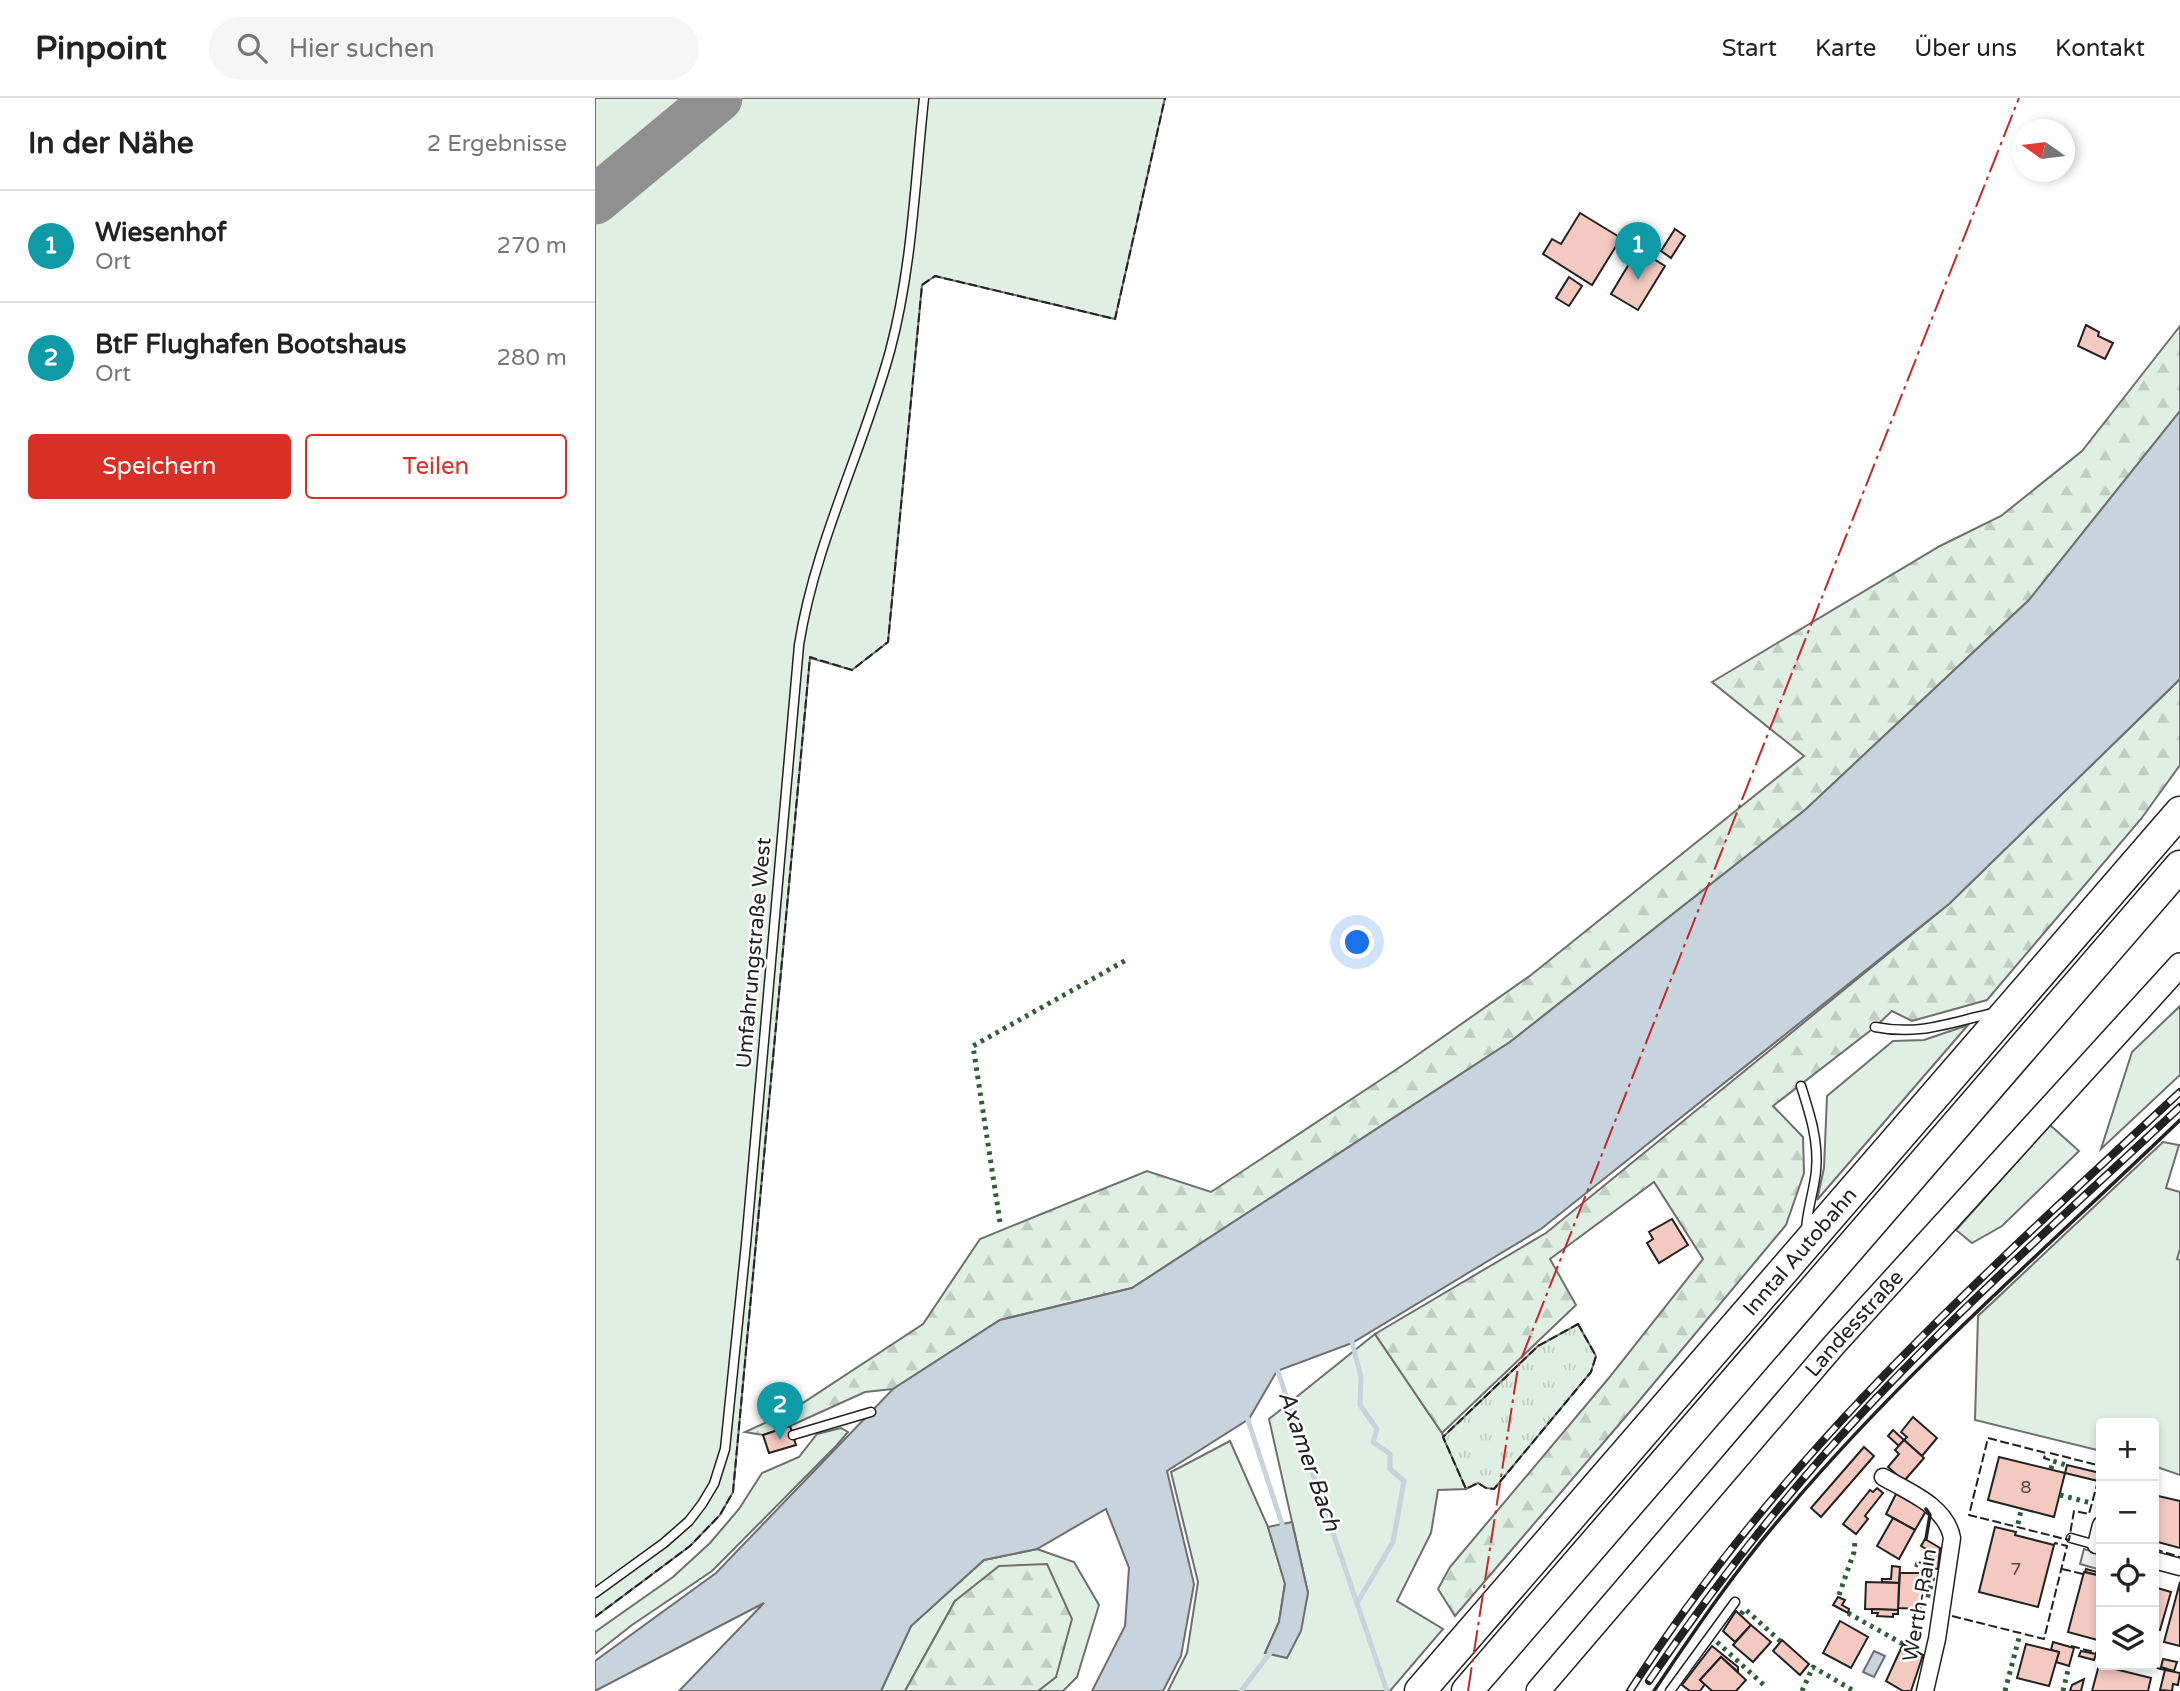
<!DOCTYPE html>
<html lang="de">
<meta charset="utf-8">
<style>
:root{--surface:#fff;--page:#f6f6f6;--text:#222;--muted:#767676;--line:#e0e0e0;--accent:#d93025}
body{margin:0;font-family:"Varela Round",sans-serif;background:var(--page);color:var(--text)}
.controls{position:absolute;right:21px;bottom:21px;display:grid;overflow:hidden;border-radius:7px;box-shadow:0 4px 10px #0003}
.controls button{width:63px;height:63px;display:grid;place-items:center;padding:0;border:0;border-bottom:2px solid var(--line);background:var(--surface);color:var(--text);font:35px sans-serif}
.compass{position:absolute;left:1417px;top:21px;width:63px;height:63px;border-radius:50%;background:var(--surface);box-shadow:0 4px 10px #0003;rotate:284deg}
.you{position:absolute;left:763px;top:845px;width:24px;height:24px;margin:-18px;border:5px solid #fff;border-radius:50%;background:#1a73e8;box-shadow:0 0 0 10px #1a73e833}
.badge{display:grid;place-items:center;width:46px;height:46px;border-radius:50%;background:var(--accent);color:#fff;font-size:23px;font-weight:700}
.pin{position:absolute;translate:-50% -58px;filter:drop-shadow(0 2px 4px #0008)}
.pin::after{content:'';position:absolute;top:37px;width:24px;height:21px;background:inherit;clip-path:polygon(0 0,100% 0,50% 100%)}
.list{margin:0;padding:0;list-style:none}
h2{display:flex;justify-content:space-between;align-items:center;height:91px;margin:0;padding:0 28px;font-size:30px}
h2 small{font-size:23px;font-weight:400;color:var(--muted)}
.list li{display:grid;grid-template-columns:46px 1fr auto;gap:21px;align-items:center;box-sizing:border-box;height:112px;padding:0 28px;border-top:2px solid var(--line)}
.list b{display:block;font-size:26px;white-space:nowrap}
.list p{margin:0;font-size:23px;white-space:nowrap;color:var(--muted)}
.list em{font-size:23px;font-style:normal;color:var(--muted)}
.actions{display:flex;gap:14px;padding:21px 28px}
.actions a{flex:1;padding:16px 0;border:2px solid var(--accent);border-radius:7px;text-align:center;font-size:24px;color:var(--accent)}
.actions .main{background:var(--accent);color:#fff}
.icon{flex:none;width:38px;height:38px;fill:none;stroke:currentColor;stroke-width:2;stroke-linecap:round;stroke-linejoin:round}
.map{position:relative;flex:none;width:1585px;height:1593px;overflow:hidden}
header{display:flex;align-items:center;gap:42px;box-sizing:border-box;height:98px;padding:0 35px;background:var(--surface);border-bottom:2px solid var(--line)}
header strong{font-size:33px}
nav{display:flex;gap:38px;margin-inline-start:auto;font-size:24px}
.search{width:490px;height:63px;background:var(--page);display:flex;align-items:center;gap:18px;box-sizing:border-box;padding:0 24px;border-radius:38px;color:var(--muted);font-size:26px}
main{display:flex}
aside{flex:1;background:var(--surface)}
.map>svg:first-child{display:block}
</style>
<header>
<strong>Pinpoint</strong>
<div class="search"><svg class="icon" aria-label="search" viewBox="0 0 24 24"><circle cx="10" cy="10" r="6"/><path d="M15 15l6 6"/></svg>Hier suchen</div>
<nav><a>Start</a><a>Karte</a><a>Über uns</a><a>Kontakt</a></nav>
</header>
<main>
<aside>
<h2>In der Nähe<small>2 Ergebnisse</small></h2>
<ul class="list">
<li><span class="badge" style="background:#0f9aa8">1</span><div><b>Wiesenhof</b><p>Ort</p></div><em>270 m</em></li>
<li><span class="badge" style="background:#0f9aa8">2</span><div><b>BtF Flughafen Bootshaus</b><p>Ort</p></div><em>280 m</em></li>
</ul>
<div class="actions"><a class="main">Speichern</a><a>Teilen</a></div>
</aside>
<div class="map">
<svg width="1585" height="1593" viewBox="0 0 1585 1593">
<defs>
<pattern id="forest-firs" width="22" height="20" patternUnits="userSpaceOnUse" patternTransform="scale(1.75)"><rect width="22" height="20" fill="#e0efe3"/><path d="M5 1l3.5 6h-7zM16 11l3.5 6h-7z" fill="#c0cdc2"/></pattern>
<pattern id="park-tufts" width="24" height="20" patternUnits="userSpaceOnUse" patternTransform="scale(1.75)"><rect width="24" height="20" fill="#e0efe3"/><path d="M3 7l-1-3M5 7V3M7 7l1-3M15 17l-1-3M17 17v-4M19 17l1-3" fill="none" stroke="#c0cdc2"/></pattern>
</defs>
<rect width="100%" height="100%" fill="#fff"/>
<g fill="#e0efe3" stroke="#6f6f6f" stroke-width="2">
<polygon points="0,0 570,0 520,221 340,178 327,187 293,544 257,572 215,560 138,1394 125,1417 95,1448 0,1519"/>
<polygon points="1585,908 1585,977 1506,1051 1537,954"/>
<polygon points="1373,927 1222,1102 1229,1070 1232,998 1298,943 1329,942"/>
<polygon points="1455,1027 1484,1053 1407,1128 1377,1145 1361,1132"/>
<polygon points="1568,1044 1584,1047 1571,1090 1585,1094 1585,1151 1582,1161 1585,1162 1585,1377 1559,1368 1559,1325 1506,1325 1506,1353 1380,1322 1383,1218"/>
<polygon points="780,1236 847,1335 871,1391 843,1392 836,1435 802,1503 848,1531 795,1593 573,1593 592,1555 603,1484 576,1374 635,1343 673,1429 690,1485 684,1524 670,1555 713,1495 674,1321"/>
<polygon points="246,1330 253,1334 241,1348 117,1473 37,1527 0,1556 0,1534 78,1479 115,1445 144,1411 167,1375 204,1359 222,1336"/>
<polygon points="442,1451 479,1464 504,1507 482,1579 468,1593 443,1593 461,1579 360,1503 310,1593 286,1593 316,1528 389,1462"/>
</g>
<g fill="url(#forest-firs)" stroke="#6f6f6f" stroke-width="2">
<polygon points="1585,228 1585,313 1434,502 1210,712 915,944 537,1190 405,1222 298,1291 270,1294 195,1328 168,1337 150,1334 194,1314 328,1226 385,1141 552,1073 616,1094 808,967 936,877 1209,658 1117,584 1345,448 1406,418 1487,353"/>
<polygon points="1585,581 1585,667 1546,721 1392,902 1317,923 1297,913 1280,929 1178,1008 1208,1039 1209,1075 1191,1127 1039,1309 860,1518 843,1491 855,1469 1013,1281 1108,1161 1059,1084 955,1161 981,1207 847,1335 780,1236 951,1135 1354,806"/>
<polygon points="452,1466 477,1521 461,1579 443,1593 310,1593 360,1503 404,1468"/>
</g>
<polygon fill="url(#park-tufts)" stroke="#6f6f6f" stroke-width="2" points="983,1226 1001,1258 996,1274 899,1391 891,1390 883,1385 871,1391 848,1339 943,1248"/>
<polygon fill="#ededed" stroke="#6f6f6f" stroke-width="2" points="1489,1451 1506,1456 1506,1472 1485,1466"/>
<g fill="#c7d3dd" stroke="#6f6f6f" stroke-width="2">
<polygon points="1585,313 1585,581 1354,806 946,1131 757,1245 682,1273 654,1321 572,1373 599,1486 586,1558 568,1593 497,1593 530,1528 534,1470 511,1411 442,1451 389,1462 316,1528 286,1593 84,1593 169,1505 0,1593 0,1563 121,1475 298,1291 405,1222 537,1190 915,944 1210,712 1434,502"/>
<polygon points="697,1424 713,1495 706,1533 692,1560 670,1555 684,1524 690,1486 673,1429"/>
<polygon points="1279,1553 1290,1558 1279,1579 1268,1574"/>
</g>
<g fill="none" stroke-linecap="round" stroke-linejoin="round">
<g stroke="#c7d3dd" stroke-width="5">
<polyline points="756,1240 766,1279 765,1307 782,1331 778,1344 795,1356 795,1371 809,1383 798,1444 762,1505"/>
<polyline points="681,1268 792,1593"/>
<polyline points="651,1316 688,1429"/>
<polyline points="646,1593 678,1551"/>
</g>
<polyline stroke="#909090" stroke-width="49" points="0,102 123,0"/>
</g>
<g fill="#f3c9c0" stroke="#222" stroke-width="2">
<polygon points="985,115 1026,140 997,187 948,156 957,141 966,146"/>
<polygon points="1080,131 1090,138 1076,160 1066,153"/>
<polygon points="1043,151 1070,168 1043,212 1016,196"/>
<polygon points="974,179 987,188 974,208 961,200"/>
<polygon points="1491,227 1504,234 1503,238 1518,245 1510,261 1483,248"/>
<polygon points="1077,1121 1093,1147 1064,1165 1052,1145 1058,1141 1054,1134"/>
<polygon points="1318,1319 1342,1340 1327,1358 1309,1342 1312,1339 1306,1334"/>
<polygon points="195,1328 201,1347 174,1355 168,1337"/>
<polygon points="1298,1332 1309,1342 1304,1348 1293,1338"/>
<polygon points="1309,1342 1329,1360 1309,1383 1293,1369 1304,1356 1300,1352"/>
<polygon points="1269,1349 1279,1358 1226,1419 1216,1410"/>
<polygon points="1404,1359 1470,1375 1459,1419 1393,1402"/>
<polygon points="1472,1367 1505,1375 1503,1383 1470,1375"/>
<polygon points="1282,1390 1288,1395 1270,1418 1273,1421 1261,1436 1248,1426 1275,1392 1278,1394"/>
<polygon points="1301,1396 1331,1413 1320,1432 1291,1416"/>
<polygon points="1559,1397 1585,1403 1585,1450 1559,1443"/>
<polygon points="1298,1420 1320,1432 1304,1461 1282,1448"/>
<polygon points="1400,1429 1421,1434 1420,1437 1459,1447 1443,1509 1384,1494"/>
<polygon points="1330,1441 1345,1450 1343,1471 1333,1470 1336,1454 1326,1448"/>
<polygon points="1297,1468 1305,1469 1304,1485 1287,1484 1287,1481 1296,1481"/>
<polygon points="1491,1471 1506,1475 1506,1478 1490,1474"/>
<polygon points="1489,1474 1506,1478 1506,1543 1473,1534"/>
<polygon points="1305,1475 1327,1475 1326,1511 1303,1510"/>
<polygon points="1271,1484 1304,1485 1303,1512 1270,1511"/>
<polygon points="1585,1484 1585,1548 1569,1544"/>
<polygon points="1559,1489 1576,1494 1565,1532 1559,1530"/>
<polygon points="1243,1499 1250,1502 1247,1507 1254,1511 1253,1515 1238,1507"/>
<polygon points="1277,1511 1303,1512 1303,1516 1298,1516 1298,1519 1282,1518 1283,1515 1277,1515"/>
<polygon points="1141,1513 1156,1527 1140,1544 1128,1533"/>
<polygon points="1245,1523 1273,1539 1256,1570 1228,1555"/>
<polygon points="1156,1527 1176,1544 1158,1564 1138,1547"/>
<polygon points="1187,1542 1214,1566 1205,1577 1178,1553"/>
<polygon points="1458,1544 1479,1550 1474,1568 1461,1564 1464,1554 1456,1552"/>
<polygon points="1308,1546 1328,1557 1316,1593 1308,1593 1291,1583"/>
<polygon points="1431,1546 1464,1554 1454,1588 1422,1580"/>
<polygon points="1117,1548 1143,1569 1143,1574 1126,1559 1105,1582 1110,1586 1105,1593 1095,1593 1087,1587"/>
<polygon points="1486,1553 1501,1556 1499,1562 1484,1558"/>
<polygon points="1126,1559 1151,1582 1141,1593 1117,1593 1105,1582"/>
<polygon points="1568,1561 1582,1564 1579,1573 1566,1569"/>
<polygon points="1504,1567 1556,1580 1553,1593 1497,1593"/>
<polygon points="1570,1572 1585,1575 1583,1587 1578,1586 1577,1593 1565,1592"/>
<polygon points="1489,1581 1486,1593 1475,1593 1477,1587"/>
</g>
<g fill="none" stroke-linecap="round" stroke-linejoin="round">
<g stroke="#222" stroke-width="11">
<g id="lane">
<path d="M1280,929C1326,938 1355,924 1399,915"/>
<path d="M1206,988C1215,1016 1224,1044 1221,1073C1219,1093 1212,1112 1211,1132"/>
<polyline points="198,1337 276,1314"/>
<polyline points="1476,1440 1501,1447"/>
<path d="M0,1495L69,1445L94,1423L107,1406L119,1386L130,1351L151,1146L204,547C220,445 268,352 295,253C317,171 320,84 329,0"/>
<polyline points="1075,1593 1140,1504"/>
</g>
</g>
<g stroke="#222" stroke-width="19">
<g id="street">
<path d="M1288,1379C1314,1394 1351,1408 1357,1440L1342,1541L1330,1593"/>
<polyline points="1506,1427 1501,1447 1506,1448"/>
<polyline points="1559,1462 1585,1469"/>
</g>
</g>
<g stroke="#222" stroke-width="26">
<g id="secondary">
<path id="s1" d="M943,1593L1239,1247L1585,867"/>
</g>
</g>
<g stroke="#222" stroke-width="33">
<g id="highway">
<path id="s2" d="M825,1593L1585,714"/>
<polyline points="872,1593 1585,768"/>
</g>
</g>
<use href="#lane" stroke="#fff" stroke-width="8"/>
<use href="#street" stroke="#fff" stroke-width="16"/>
<use href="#secondary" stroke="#fff" stroke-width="23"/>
<use href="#highway" stroke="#fff" stroke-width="30"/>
<g stroke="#222" stroke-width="8">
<g id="rail">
<path d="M1054,1583C1119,1488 1189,1398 1268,1314C1368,1207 1478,1109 1585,1009"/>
<path d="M1035,1593C1184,1359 1384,1181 1585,994"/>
</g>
</g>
<use href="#rail" stroke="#fff" stroke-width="5" stroke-dasharray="16" stroke-linecap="butt"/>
<g stroke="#2f5e38" stroke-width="5" stroke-dasharray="3.5 5" stroke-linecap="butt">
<polyline points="405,1124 378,948 533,861"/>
<polyline points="1456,1371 1458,1363 1471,1367"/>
<polyline points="1465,1397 1496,1405"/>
<polyline points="1423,1426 1426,1412"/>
<polyline points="1320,1466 1333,1470"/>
<polyline points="1244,1497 1259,1454 1260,1443"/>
<polyline points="1253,1515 1308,1546"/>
<polyline points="1146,1516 1150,1511 1185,1543"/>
<polyline points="1122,1544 1171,1589"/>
<path d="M1317,1548C1320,1535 1339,1484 1338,1476L1334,1475"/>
<polyline points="1207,1593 1218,1569 1259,1593"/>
<polyline points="1410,1593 1425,1536"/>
<polyline points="1468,1593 1474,1568"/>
</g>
<g stroke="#222" stroke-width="2" stroke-dasharray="9 3.5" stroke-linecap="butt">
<polygon points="983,1226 1001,1258 996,1274 899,1391 891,1390 883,1385 871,1391 848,1339 943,1248"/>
<polyline points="1455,1355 1506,1368"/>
<polyline points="1455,1362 1449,1360 1451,1355 1393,1340 1374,1417 1474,1442 1479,1413 1494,1416 1503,1383"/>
<polyline points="1559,1451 1585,1459"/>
<polyline points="1467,1471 1488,1476"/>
<polyline points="1357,1518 1449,1541 1472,1448 1460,1445 1459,1447"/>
<polyline points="0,1519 95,1448 125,1417 138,1394 215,559 257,572 293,544 327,187 340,178 520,221 570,0"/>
<polyline points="1476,1548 1506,1556"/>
<polyline points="1549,1567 1570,1572"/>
</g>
<g stroke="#222" stroke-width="3.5">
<polyline points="1331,1441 1335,1417 1331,1411"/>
<path d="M1059,1593C1101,1530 1144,1467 1194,1410C1313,1270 1453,1149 1585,1022"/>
</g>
<polyline stroke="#c62828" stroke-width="2" stroke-dasharray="24 5 3.5 5" stroke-linecap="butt" points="873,1593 923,1269 1424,0"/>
</g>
<g text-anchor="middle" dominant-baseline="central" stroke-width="5" stroke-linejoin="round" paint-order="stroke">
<g font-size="18" fill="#564c4a">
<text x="1431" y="1389">8</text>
<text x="1421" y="1471">7</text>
</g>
<g font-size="21" fill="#222" stroke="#fff">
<text transform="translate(159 855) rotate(-85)">Umfahrungstraße West</text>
<text stroke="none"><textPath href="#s2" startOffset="581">Inntal Autobahn</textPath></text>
<text stroke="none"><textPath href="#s1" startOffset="485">Landesstraße</textPath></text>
<text transform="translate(1325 1507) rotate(-80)">Werth-Rain</text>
</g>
<g font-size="23" font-style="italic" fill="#222" stroke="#fff">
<text transform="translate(714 1363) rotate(71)">Axamer Bach</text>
</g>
</g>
</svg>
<div class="controls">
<button>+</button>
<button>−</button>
<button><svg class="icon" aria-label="locate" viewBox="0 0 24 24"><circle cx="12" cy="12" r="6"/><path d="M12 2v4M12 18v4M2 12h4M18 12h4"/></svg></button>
<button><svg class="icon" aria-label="layers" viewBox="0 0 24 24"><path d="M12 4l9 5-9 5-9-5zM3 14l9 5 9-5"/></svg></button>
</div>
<svg class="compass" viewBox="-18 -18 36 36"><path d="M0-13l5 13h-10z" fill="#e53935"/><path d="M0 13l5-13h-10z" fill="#767676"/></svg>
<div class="you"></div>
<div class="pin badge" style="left:1043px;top:182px;background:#0f9aa8">1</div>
<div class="pin badge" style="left:185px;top:1342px;background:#0f9aa8">2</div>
</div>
</main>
